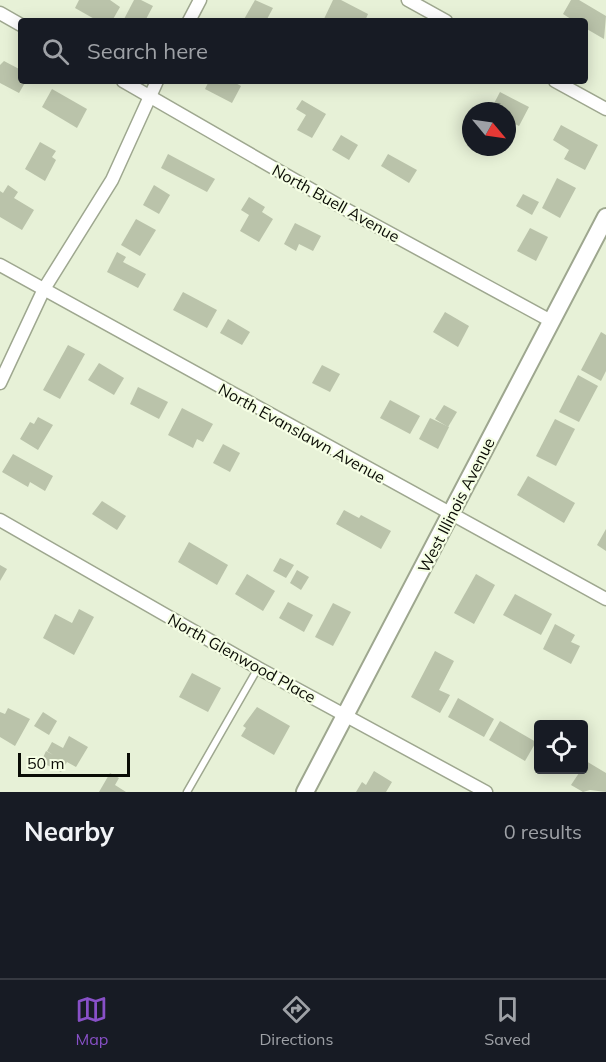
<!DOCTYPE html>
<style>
:root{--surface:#171b24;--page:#20242c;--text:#f1f3f6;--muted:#9ea1a6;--line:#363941;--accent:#8850c7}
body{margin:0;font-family:Mulish,sans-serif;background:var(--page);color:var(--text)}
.controls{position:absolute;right:18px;bottom:18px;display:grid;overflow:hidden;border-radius:6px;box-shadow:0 3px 15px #0003}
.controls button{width:54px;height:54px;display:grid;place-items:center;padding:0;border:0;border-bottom:2px solid var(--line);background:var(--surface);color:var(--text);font:30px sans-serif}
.compass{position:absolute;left:462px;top:102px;width:54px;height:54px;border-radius:50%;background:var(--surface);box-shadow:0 3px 15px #0003;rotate:119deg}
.scale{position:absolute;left:18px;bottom:15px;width:112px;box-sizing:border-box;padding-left:6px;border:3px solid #0a0c05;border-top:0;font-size:16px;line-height:21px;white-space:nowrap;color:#0a0c05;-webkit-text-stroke:4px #f5fee4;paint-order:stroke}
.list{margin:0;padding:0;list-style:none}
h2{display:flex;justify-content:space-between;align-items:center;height:78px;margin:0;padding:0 24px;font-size:26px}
h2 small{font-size:20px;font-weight:400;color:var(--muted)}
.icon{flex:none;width:33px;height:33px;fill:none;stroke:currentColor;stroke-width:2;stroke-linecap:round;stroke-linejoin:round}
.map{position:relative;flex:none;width:606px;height:792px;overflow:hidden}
.search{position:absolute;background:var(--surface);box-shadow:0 3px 15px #0003;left:18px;right:18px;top:18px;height:66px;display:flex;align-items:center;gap:15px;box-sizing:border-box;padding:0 21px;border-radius:6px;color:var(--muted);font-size:22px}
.sheet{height:186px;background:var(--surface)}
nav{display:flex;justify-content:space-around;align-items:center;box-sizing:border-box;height:84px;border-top:2px solid var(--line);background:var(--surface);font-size:16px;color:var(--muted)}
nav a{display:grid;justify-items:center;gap:3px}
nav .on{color:var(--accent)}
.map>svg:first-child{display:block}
</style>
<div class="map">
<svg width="606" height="792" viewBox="0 0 606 792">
<rect width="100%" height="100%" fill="#e7f1d7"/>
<g fill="#bac3aa">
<polygon points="79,0 110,0 120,7 112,21 98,21 75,8"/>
<polygon points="134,0 141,0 153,6 145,21 123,21"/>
<polygon points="255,0 273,8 266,21 243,21"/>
<polygon points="333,0 341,0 368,14 365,21 323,21"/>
<polygon points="571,0 579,0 606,16 604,39 585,28 585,21 574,21 563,14"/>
<polygon points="4,61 21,70 21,81 26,81 19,93 0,83 0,65"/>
<polygon points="209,81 232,81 241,86 232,103 205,89"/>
<polygon points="52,89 87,109 77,128 42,107"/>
<polygon points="500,92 529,107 519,126 507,120 507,111 490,111"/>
<polygon points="302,100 326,114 312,138 297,130 306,115 296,109"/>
<polygon points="561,125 598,145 585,170 564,159 569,150 553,140"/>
<polygon points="341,135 358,145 349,160 332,150"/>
<polygon points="40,142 56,151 52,157 56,160 45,181 25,169"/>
<polygon points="168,154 215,179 207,192 161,168"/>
<polygon points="388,154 417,170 409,183 381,166"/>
<polygon points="557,178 576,188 560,218 542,208"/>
<polygon points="8,185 18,192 14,198 34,210 22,230 0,217 0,191 3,193"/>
<polygon points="154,185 170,195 159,214 143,205"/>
<polygon points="523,194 539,202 532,215 516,206"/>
<polygon points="249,197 265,207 262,212 273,219 259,242 240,231 249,215 241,210"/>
<polygon points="136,219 156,230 140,256 121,245"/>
<polygon points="295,223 321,236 313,251 299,244 296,251 284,244"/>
<polygon points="530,228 548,237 536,261 517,251"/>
<polygon points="117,252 126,257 123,262 146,274 138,288 107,272"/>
<polygon points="183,292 217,310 207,328 173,310"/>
<polygon points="445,312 469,326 458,347 433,332"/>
<polygon points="228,319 250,332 242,345 220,333"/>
<polygon points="601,332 606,335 606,371 601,381 581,370"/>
<polygon points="68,345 85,354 60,399 43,390"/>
<polygon points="99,363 124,378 114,395 88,380"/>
<polygon points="322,365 340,374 330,392 312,383"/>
<polygon points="578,375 598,386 579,422 559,412"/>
<polygon points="138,387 168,402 159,419 130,404"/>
<polygon points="390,400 420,416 410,434 380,418"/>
<polygon points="444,405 457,412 448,427 435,419"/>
<polygon points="182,408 213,424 203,442 197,439 193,448 168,435"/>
<polygon points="38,417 53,425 38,450 20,439 30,422 34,424"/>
<polygon points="430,418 449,427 438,449 419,439"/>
<polygon points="555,419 575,429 556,466 536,456"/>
<polygon points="223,444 240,453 230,472 213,463"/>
<polygon points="13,454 53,476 45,491 30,482 28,487 2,472"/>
<polygon points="528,476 575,503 564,523 517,495"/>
<polygon points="102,501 126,516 117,530 92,514"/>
<polygon points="344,510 359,518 361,515 391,531 381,549 336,524"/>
<polygon points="606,529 606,551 597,545"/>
<polygon points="189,542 228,565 217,585 178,562"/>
<polygon points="280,558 294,565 286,578 273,571"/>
<polygon points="0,565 7,569 0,581"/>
<polygon points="297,570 309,577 301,590 290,583"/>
<polygon points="247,574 275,591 263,611 235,594"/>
<polygon points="476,574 495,585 474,624 454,613"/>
<polygon points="515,594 552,614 541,635 503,615"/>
<polygon points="288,602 313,615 304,632 279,618"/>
<polygon points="333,603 351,612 333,646 315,637"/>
<polygon points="79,609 94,617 74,655 43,638 55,614 72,623"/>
<polygon points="555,624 575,635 571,642 580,646 571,664 543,649"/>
<polygon points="435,651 454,661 439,690 450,695 440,713 411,697"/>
<polygon points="192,673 221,688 208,712 179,697"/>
<polygon points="458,698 494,719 484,737 448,717"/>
<polygon points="257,707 290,726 274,755 241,736 246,728 243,726"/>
<polygon points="8,708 30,719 15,746 0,737 0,712 5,714"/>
<polygon points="43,712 57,721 49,735 34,726"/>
<polygon points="500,721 536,742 525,761 489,740"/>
<polygon points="69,736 88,747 76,767 67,762 61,772 41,762 46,751 53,755 47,751 52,742 63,748"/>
<polygon points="586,761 606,773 606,792 590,790 583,792 571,785 581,770 584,770"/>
<polygon points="374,771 392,782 386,792 356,792 362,782 366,785"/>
<polygon points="110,773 119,778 115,785 126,792 99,792"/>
</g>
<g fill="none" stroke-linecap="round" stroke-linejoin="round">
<g stroke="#9ea78f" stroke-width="9">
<polyline id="lane" points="187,792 258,668"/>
</g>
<g stroke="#9ea78f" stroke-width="15">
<g id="street">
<polyline points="408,0 446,21"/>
<polyline points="0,13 21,25"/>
<polyline points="189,21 200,0"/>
<polyline points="123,81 338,205 551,321"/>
<polyline points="555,81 606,109"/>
<polyline points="0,265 606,599"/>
<polyline points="0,383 44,289 112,180 157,81"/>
<polyline points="0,520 258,668 486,792"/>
</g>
</g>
<g stroke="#9ea78f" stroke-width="20">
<polyline id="secondary" points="305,792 606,217"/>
</g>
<use href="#lane" stroke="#fff" stroke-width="6"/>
<use href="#street" stroke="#fff" stroke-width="12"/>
<use href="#secondary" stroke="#fff" stroke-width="16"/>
</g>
<g text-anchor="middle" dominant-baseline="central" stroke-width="4.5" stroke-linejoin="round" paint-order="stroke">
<g font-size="16" fill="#0a0c05" stroke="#f5fee4">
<text transform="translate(336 203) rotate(29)">North Buell Avenue</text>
<text transform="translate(302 433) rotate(29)">North Evanslawn Avenue</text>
<text transform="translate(456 505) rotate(-63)">West Illinois Avenue</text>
<text transform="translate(242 658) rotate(29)">North Glenwood Place</text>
</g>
</g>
</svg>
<div class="controls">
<button><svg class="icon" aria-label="locate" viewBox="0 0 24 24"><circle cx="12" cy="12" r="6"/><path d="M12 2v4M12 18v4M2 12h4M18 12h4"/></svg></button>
</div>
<svg class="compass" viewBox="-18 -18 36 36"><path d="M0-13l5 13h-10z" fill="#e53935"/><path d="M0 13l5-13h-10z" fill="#9ea1a6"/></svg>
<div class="scale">50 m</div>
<div class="search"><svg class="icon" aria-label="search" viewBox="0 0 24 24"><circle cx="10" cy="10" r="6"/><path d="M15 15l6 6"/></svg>Search here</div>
</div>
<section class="sheet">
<h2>Nearby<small>0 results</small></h2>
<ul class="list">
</ul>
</section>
<nav>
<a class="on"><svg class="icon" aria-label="map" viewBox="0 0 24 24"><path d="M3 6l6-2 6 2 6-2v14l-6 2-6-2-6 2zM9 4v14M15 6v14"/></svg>Map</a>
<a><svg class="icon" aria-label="directions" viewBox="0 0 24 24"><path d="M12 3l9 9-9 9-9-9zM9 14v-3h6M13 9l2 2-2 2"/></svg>Directions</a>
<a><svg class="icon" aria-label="saved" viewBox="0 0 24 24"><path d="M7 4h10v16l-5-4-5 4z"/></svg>Saved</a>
</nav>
